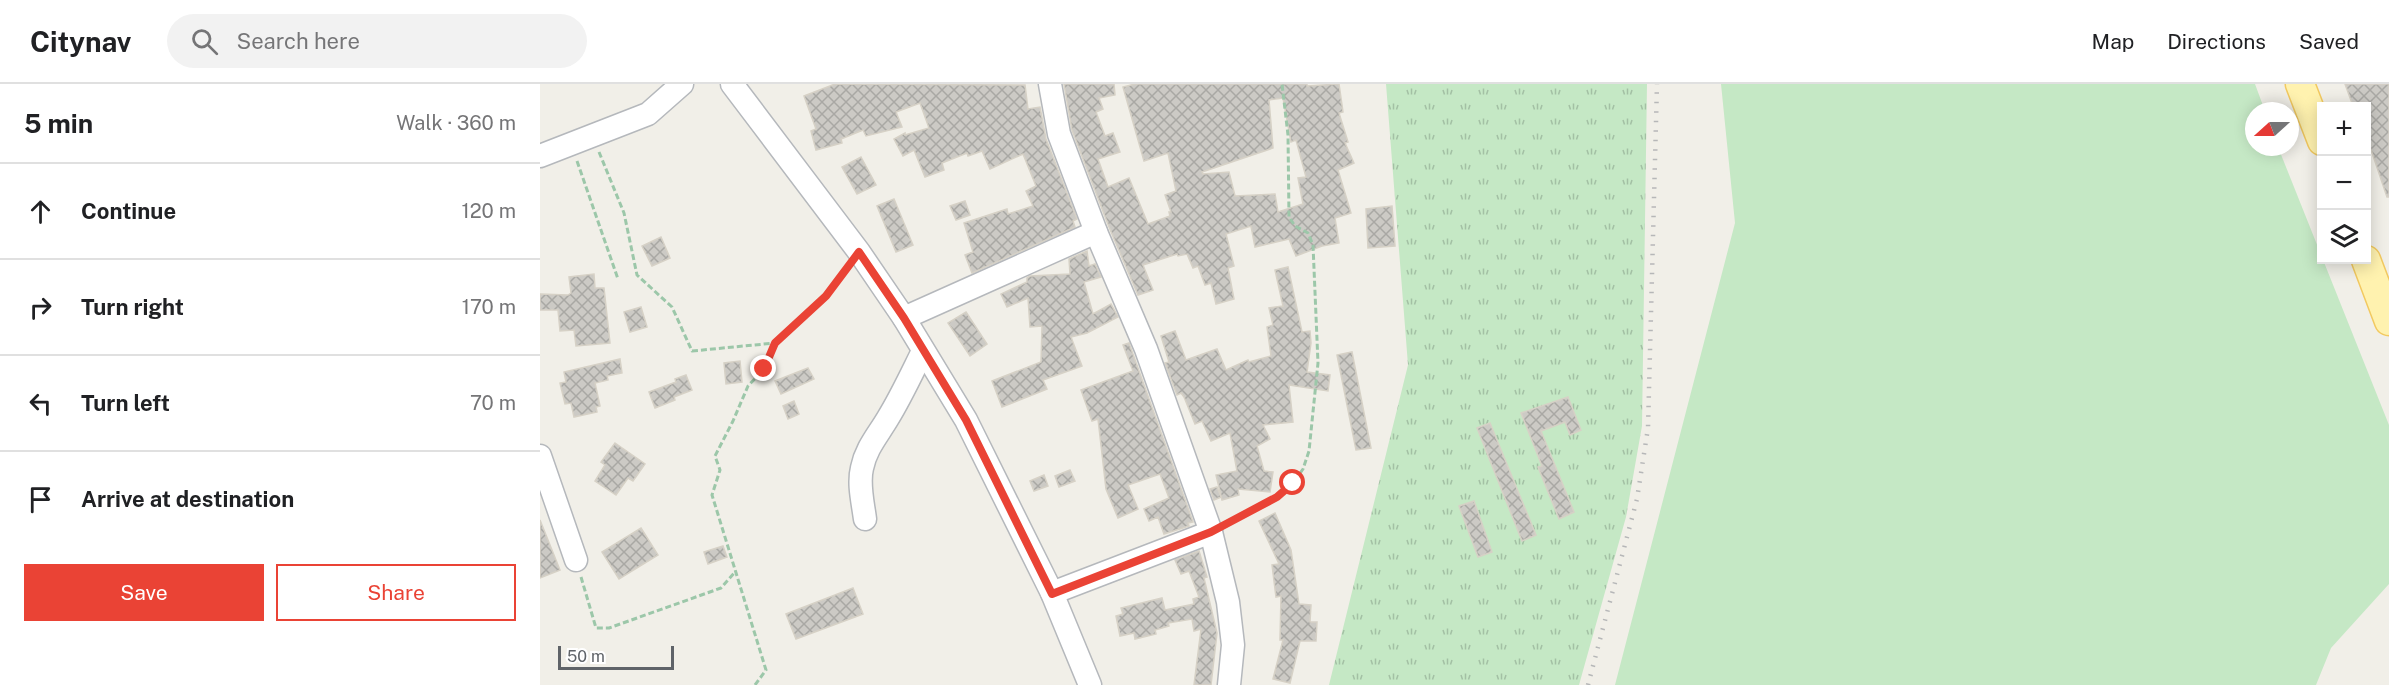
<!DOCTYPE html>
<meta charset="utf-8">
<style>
:root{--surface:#fff;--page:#f2f2f2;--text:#202124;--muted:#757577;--line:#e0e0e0;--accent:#ea4335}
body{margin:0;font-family:"Public Sans",sans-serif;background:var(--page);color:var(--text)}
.controls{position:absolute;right:18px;top:18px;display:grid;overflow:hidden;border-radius:0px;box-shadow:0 3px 15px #0003}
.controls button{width:54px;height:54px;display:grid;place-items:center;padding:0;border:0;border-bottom:2px solid var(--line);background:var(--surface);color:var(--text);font:30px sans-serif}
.compass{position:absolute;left:1705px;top:18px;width:54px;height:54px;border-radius:50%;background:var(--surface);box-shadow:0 3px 15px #0003;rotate:249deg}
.scale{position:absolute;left:18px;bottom:15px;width:116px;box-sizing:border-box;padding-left:6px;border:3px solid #5f6368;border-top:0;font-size:16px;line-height:21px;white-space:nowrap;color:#5f6368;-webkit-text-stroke:4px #fff;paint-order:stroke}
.stop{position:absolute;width:18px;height:18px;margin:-14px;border:4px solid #ea4335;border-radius:50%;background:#fff}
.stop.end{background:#ea4335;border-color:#fff;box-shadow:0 2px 6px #0008}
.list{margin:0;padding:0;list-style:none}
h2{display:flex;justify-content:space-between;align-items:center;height:78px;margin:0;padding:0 24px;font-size:26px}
h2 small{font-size:20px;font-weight:400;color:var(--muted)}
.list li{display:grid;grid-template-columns:39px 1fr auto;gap:18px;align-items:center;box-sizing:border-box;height:96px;padding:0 24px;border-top:2px solid var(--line)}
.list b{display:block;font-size:22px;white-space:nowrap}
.list em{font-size:20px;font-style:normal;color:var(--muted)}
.actions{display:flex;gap:12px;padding:18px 24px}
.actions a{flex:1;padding:14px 0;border:2px solid var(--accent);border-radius:0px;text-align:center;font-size:21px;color:var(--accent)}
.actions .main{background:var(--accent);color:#fff}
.icon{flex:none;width:33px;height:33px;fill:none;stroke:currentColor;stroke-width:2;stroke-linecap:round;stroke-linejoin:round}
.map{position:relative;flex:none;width:1849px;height:601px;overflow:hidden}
header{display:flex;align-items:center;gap:36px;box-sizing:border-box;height:84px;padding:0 30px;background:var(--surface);border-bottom:2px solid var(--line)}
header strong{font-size:28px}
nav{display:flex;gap:33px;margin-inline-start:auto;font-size:21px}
.search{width:420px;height:54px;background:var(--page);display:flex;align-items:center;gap:15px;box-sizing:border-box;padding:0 21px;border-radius:33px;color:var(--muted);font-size:22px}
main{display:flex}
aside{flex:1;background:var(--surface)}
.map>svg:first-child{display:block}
</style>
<header>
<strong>Citynav</strong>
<div class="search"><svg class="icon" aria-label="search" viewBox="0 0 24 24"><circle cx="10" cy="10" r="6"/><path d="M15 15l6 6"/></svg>Search here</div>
<nav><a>Map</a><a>Directions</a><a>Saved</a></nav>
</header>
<main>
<aside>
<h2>5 min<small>Walk · 360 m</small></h2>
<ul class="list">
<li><svg class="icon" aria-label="ahead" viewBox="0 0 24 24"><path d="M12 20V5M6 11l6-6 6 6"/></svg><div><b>Continue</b></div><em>120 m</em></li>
<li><svg class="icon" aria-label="right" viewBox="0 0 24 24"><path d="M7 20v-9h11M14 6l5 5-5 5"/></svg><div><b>Turn right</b></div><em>170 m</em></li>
<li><svg class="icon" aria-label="left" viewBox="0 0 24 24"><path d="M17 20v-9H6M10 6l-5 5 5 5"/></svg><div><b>Turn left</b></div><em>70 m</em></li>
<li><svg class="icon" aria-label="arrive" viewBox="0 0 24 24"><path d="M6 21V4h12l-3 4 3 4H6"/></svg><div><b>Arrive at destination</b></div></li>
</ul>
<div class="actions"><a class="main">Save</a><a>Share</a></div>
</aside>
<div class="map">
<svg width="1849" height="601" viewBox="0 0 1849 601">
<defs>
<pattern id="park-tufts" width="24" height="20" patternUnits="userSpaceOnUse" patternTransform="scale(1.5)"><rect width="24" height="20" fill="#c5e8c5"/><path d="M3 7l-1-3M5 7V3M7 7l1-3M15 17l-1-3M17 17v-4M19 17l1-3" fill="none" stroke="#a3c0a4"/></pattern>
<pattern id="building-cross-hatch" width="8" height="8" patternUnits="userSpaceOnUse" patternTransform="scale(1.5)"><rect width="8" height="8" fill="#cccac5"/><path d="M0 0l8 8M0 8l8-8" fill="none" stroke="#a9a8a4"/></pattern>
</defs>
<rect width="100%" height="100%" fill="#f1efe8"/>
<polygon fill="#c5e8c5" points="1181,0 1715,0 1725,27 1714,27 1714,63 1738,63 1849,341 1849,500 1791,564 1776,601 1075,601 1195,139"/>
<polygon fill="url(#park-tufts)" points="846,0 1107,0 1102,342 1086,433 1039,601 789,601 868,281"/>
<g fill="url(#building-cross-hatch)" stroke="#d6d1c6" stroke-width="1.5" fill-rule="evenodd">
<polygon points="295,0 485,1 488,25 500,23 506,55 537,135 533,137 535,143 432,189 425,171 433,168 424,139 467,125 468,130 493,122 486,107 496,102 483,70 450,85 442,67 428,72 427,69 402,79 404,86 385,93 374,66 363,72 354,55 365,49 365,51 389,44 380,19 356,28 362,43 326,52 323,46 301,55 302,59 276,66 271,47 276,45 264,12"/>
<path d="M524,0H574L575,11L559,14L563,25L556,28L565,52L573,49L580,68L558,75L568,103L589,94L608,140L630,132L629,128H631L625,111L636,107L628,69L604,77L583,3L595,0H767V2L799,0L803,28L799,29L808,58L805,59L814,79L798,86L811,129L795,134L799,159L782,162L756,172L749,155L715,163L711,142L686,150L694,182L688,184L694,215L676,220L671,199L665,201L658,182L653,184L647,170L638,172L637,170L603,181L613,206L598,211L569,143L532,46ZM743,14L751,58L756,56L766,93L758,94L763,120L738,128L735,110L695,112L689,88L663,90L662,88L733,64L729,16Z"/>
<polygon points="1805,0 1849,0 1849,113 1847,113 1827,54 1827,22 1813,22"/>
<polygon points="321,73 336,101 317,110 302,83"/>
<polygon points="354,115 373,161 356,168 337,122"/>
<polygon points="425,117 430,131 416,136 410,122"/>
<polygon points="852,122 855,162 828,164 826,125"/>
<polygon points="121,153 130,174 112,182 102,162"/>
<polygon points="547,167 549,182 555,180 561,193 544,198 553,230 571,220 578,233 547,249 531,253 542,282 503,296 507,305 462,323 452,297 501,278 502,242 490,243 488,214 467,223 461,210 487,198 487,194 490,192 530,190 529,175"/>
<polygon points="748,183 762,248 770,247 771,259 767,288 790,291 788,307 749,301 753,338 723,341 730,355 717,362 724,387 733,388 730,408 698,405 699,411 682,416 676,391 697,387 690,349 671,357 662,337 655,340 644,313 641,309 637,311 625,279 629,278 621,252 635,247 646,276 677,265 686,286 708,276 709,278 731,272 727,243 733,241 729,224 743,222 735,186"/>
<polygon points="54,190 55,204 64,204 70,259 36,262 34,246 20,247 18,226 0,226 0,210 28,211 31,209 29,193"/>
<polygon points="101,223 107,243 90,248 84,228"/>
<polygon points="426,228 447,260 430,272 408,239"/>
<polygon points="589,259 653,438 648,439 649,442 624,450 618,433 609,437 604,425 629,414 620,390 588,401 598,425 578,434 566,405 558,335 552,337 541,306 593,287 583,261"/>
<polygon points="812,268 831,364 816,366 797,271"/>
<polygon points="80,275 82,289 67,292 68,296 55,299 60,322 56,323 57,328 34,333 31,319 25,320 20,299 26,298 24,288"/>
<polygon points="200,277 202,298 186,300 184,279"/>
<polygon points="268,284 274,295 241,310 235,297"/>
<polygon points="146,291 152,306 134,313 135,316 115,324 109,308 136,298 135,295"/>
<polygon points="1028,313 1041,346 1030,351 1025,338 1001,347 1034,428 1019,435 998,383 1002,382 981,329"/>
<polygon points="254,317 259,330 248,335 243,322"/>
<polygon points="950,339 996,451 982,457 937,344"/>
<polygon points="75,359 105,380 93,397 88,394 76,411 55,397 65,381 61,378"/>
<polygon points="530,386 535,397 519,403 515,392"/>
<polygon points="504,391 508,402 494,407 490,397"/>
<polygon points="677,403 681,413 674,416 670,405"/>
<polygon points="934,417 952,468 938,473 919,422"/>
<polygon points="735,429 751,466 759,520 771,521 770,538 777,538 776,557 760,557 750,599 733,595 743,556 740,556 741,512 736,513 732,481 739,480 719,437"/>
<polygon points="0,436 20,486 0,494"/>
<polygon points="101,444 118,471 79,495 62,468"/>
<polygon points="183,462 187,473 168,480 164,468"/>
<polygon points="659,467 667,493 664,494 677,549 671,601 654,601 661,545 654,547 652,535 628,539 629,542 615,546 616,550 595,555 594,549 580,552 576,532 583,530 581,524 622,514 625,526 654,520 653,515 659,513 649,487 641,490 635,476"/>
<polygon points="313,504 323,530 256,555 246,530"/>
</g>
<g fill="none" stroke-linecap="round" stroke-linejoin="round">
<g stroke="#b5b8bc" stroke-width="25">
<g id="minor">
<polyline points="192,0 319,168 364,234 426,336 512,509 550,601"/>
<polyline points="510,0 519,50 556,148 606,265 671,448 688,518 693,561 689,601"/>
<polyline points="0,72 108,30 142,0"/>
<polyline points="364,234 556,148"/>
<polyline points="0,372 36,476"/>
<path d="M325,435C323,419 318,400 322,384C326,364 338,351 348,334C361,313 372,289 383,267"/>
<polyline points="512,509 671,448"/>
</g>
</g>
<g stroke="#f2c960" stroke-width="31">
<g id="major">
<polyline points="1760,0 1782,57"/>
<polyline points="1826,176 1849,237"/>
</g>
</g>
<g stroke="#9cc7a9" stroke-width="3" stroke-dasharray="6 3" stroke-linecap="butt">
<polyline points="59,68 84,129 97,191 132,223 152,267 235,259 286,212 307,184"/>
<polyline points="37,77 78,195"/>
<polyline points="687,440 737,413 753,399 763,385 769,367 778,279 773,161 768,149 755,142 749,133 748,51 742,0"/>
<polyline points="41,493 56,544 69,544 181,504 196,487"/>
<polyline points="215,601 226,586 172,411 180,386 175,372 193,337 208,302 224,285 235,259"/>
</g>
<use href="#minor" stroke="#fff" stroke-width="22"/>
<use href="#major" stroke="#fff2af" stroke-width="28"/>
<polyline stroke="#b6b7b8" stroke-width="4.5" stroke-dasharray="1.5 8" stroke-linecap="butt" points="1048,601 1097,415 1108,344 1117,0"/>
</g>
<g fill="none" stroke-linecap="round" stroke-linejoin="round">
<polyline stroke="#ea4335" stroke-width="8" points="224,285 235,259 286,212 319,168 364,234 426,336 512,510 671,448 737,413 753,399"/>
</g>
</svg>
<div class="controls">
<button>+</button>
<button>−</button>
<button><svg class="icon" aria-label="layers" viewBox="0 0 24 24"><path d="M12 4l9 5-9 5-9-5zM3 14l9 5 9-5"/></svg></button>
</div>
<svg class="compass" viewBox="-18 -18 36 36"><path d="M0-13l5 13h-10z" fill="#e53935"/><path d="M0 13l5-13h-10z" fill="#757577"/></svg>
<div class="scale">50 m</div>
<div class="stop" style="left:753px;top:399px"></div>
<div class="stop end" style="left:224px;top:285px"></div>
</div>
</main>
